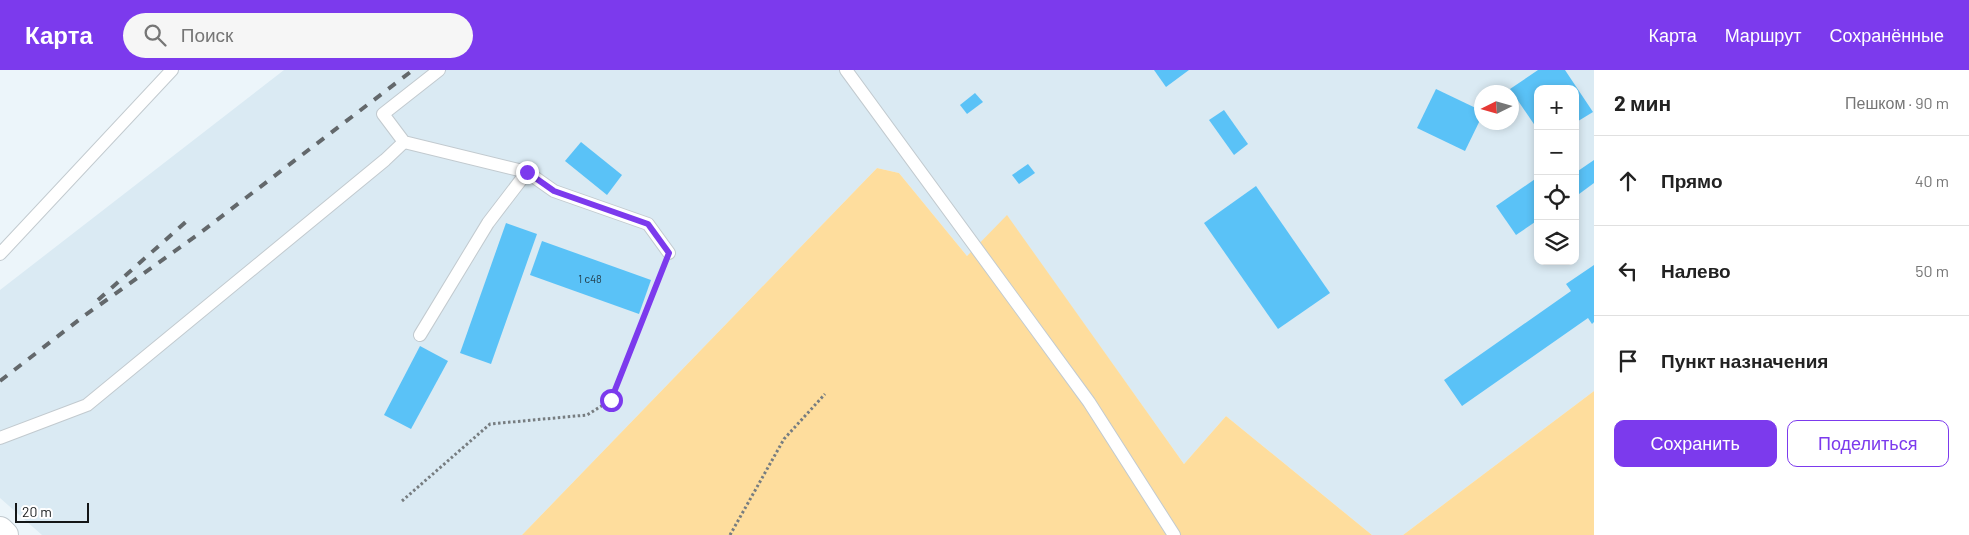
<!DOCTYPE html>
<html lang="ru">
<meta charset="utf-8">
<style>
:root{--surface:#fff;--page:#f6f6f6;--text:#222;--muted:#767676;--line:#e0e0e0;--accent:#7c3aed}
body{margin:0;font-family:Barlow,sans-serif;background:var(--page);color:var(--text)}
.controls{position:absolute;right:15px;top:15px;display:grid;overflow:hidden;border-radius:10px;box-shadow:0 2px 8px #0003}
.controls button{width:45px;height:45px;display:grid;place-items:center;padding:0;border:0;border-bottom:1px solid var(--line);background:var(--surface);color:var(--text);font:25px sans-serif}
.compass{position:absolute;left:1474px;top:15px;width:45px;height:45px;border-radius:50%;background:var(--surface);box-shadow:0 2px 8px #0003;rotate:265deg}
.scale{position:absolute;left:15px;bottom:12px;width:74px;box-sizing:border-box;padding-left:5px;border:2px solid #131617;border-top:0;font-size:14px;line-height:18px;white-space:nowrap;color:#131617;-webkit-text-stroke:4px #fff;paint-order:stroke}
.stop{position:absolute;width:15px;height:15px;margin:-11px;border:4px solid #7c3aed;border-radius:50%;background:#fff}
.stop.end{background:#7c3aed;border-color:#fff;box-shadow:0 1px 5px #0008}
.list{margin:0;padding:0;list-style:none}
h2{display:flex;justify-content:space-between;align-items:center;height:65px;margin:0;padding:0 20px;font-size:21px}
h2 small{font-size:16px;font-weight:400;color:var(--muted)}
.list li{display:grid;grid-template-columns:32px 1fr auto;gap:15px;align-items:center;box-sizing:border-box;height:90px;padding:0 20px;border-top:1px solid var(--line)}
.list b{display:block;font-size:19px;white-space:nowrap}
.list em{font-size:16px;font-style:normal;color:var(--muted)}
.actions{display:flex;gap:10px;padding:15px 20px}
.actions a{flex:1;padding:11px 0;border:1px solid var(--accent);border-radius:10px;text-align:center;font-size:18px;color:var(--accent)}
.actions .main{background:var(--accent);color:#fff}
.icon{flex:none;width:28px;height:28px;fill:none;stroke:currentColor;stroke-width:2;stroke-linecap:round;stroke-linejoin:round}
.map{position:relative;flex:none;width:1594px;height:465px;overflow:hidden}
header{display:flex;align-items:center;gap:30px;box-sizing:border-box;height:70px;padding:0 25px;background:var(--accent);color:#fff}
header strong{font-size:24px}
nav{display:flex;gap:28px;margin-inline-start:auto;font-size:18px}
.search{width:350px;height:45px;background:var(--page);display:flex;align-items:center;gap:12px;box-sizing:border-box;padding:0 18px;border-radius:28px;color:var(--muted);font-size:19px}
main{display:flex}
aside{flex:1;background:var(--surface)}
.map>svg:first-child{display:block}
</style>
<header>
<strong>Карта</strong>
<div class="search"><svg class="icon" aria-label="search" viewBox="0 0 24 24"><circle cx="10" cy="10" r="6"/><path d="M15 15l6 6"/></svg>Поиск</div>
<nav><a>Карта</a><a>Маршрут</a><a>Сохранённые</a></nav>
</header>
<main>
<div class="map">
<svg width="1594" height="465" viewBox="0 0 1594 465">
<rect width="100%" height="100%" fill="#ecf5fa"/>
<path fill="#daeaf3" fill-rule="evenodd" d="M284,0H1594V321L1403,465H1372L1226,346L1184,394L1007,146L967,186L899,103L877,98L522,465H42L0,428V220ZM1538,19H1575V191H1538ZM1482,22H1512V52H1482Z"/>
<g fill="#fedd9d">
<polygon points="877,98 899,103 967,186 1007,145 1184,394 1226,346 1372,465 522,465"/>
<polygon points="1594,321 1594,465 1403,465"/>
</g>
<g fill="#5ac2f7">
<polygon points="1154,0 1189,0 1166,17"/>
<polygon points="1538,0 1565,0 1593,42 1575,53 1575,19 1538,19 1538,60 1510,19"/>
<polygon points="1436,19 1482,41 1482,46 1465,81 1417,58"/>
<polygon points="975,23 983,32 967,44 960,35"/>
<polygon points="1224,40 1248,74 1234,85 1209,50"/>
<polygon points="581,72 622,105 607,125 565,91"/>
<polygon points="1594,90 1594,113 1575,127 1575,103"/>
<polygon points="1028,94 1035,103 1019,114 1012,105"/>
<polygon points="1538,107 1538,150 1516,165 1496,136"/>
<polygon points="1256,116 1330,223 1278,259 1204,153"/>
<polygon points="506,153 537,164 491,294 460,283"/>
<polygon points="542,171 651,210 639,244 530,205"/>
<polygon points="1594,195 1594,252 1592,254 1588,248 1462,336 1444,310 1571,221 1566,214"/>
<polygon points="420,276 448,291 411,359 384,345"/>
</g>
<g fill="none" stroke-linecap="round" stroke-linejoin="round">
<g stroke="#c2cacf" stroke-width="14">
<g id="lane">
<polyline points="439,0 383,44 404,72 527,102 554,121 648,154 669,183"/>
<polyline points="846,0 1089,332 1174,465"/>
<polyline points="0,184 172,0"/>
<polyline points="420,265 488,153 527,102"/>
<polyline points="0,368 87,335 385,90 404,72"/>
</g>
</g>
<g stroke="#c2cacf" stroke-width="28">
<polyline id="street" points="0,460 5,465"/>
</g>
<g stroke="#777d80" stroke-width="3" stroke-dasharray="2.5 2.5" stroke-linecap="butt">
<polyline points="402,431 490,354 587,345 611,330 662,200"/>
<polyline points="730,465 784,369 825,324"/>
</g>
<use href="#lane" stroke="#fff" stroke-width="12"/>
<use href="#street" stroke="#fff" stroke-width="26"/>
<g stroke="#63686b" stroke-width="4" stroke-dasharray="9 9" stroke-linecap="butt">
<polyline points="98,230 189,149"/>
<polyline points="0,311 84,246 196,166 413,0"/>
</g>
</g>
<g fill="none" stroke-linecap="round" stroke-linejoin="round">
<polyline stroke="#7c3aed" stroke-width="6" points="527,102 554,121 648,154 669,183 611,330"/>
</g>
<g text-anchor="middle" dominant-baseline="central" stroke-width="4.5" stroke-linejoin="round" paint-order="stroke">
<g font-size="11" fill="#25414f">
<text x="590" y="208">1 с48</text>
</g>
</g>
</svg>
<div class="controls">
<button>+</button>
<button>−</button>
<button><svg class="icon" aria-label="locate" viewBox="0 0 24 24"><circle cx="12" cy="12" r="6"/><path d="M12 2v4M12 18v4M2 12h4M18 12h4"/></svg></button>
<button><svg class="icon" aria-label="layers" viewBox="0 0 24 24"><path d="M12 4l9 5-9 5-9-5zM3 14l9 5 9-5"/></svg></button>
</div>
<svg class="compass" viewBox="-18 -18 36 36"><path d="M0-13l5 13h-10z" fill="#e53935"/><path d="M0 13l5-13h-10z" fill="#767676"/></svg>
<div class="scale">20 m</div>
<div class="stop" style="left:611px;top:330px"></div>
<div class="stop end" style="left:527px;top:102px"></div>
</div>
<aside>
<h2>2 мин<small>Пешком · 90 m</small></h2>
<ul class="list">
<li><svg class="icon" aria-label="ahead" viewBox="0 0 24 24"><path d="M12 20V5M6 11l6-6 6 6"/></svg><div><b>Прямо</b></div><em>40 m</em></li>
<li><svg class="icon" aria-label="left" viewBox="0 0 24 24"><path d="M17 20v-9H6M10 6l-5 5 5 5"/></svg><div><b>Налево</b></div><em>50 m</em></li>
<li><svg class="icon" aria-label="arrive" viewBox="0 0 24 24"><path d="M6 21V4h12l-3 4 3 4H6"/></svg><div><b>Пункт назначения</b></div></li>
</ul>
<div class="actions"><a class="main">Сохранить</a><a>Поделиться</a></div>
</aside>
</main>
